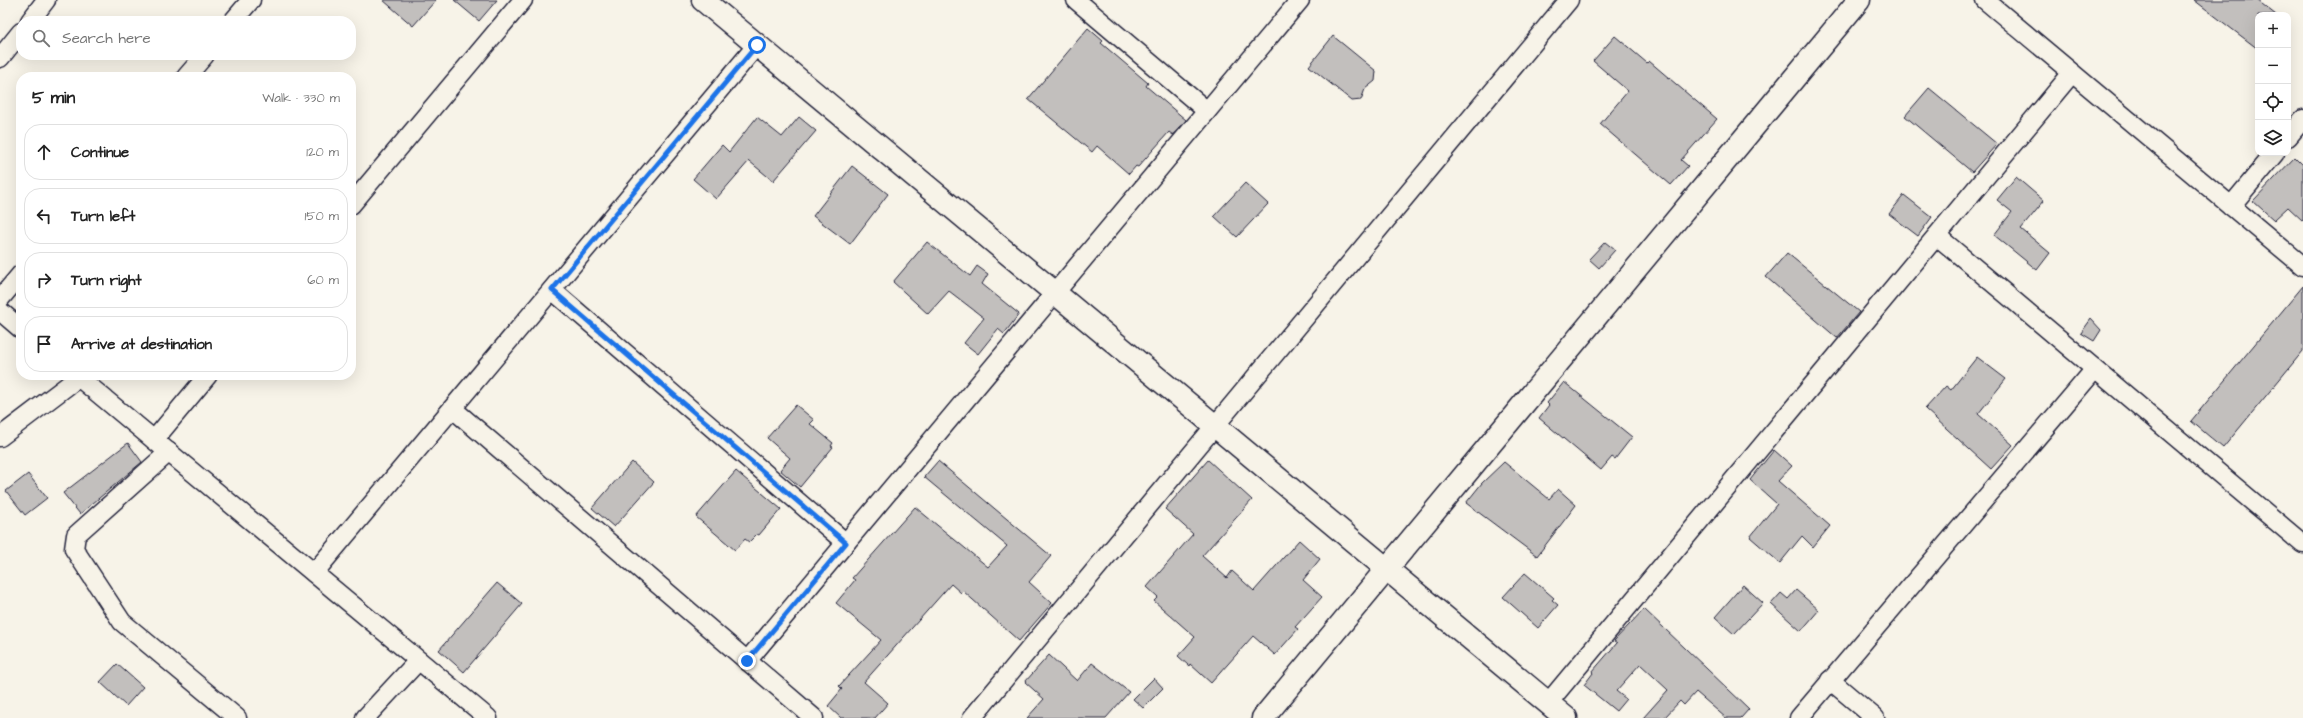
<!DOCTYPE html>
<meta charset="utf-8">
<style>
:root{--surface:#fff;--page:#f2f2f2;--text:#222;--muted:#767676;--line:#e0e0e0}
body{margin:0;font-family:"Architects Daughter",sans-serif;background:var(--page);color:var(--text)}
.controls{position:absolute;right:12px;top:12px;display:grid;overflow:hidden;border-radius:8px;box-shadow:0 4px 16px #0002}
.controls button{width:36px;height:36px;display:grid;place-items:center;padding:0;border:0;border-bottom:1px solid var(--line);background:var(--surface);color:var(--text);font:20px sans-serif}
.stop{position:absolute;width:12px;height:12px;margin:-9px;border:3px solid #1a73e8;border-radius:50%;background:#fff}
.stop.end{background:#1a73e8;border-color:#fff;box-shadow:0 1px 4px #0008}
.list{margin:0;padding:0;list-style:none}
h2{display:flex;justify-content:space-between;align-items:center;height:52px;margin:0;padding:0 16px;font-size:17px}
h2 small{font-size:13px;font-weight:400;color:var(--muted)}
.list li{display:grid;grid-template-columns:26px 1fr auto;gap:12px;align-items:center;box-sizing:border-box;height:56px;margin:0 8px 8px;padding:0 8px;border:1px solid var(--line);border-radius:16px}
.list b{display:block;font-size:15px;white-space:nowrap}
.list em{font-size:13px;font-style:normal;color:var(--muted)}
.icon{flex:none;width:22px;height:22px;fill:none;stroke:currentColor;stroke-width:2;stroke-linecap:round;stroke-linejoin:round}
.map{position:relative;flex:none;width:2303px;height:718px;overflow:hidden}
.search{position:absolute;background:var(--surface);box-shadow:0 4px 16px #0002;left:16px;top:16px;width:340px;height:44px;display:flex;align-items:center;gap:10px;box-sizing:border-box;padding:0 14px;border-radius:16px;color:var(--muted);font-size:15px}
.panel{position:absolute;background:var(--surface);box-shadow:0 4px 16px #0002;left:16px;top:72px;width:340px;height:308px;border-radius:16px}
.map>svg:first-child{display:block}
</style>
<div class="map">
<svg width="2303" height="718" viewBox="0 0 2303 718">
<rect width="100%" height="100%" fill="#f7f3e8"/>
<filter id="ink" filterUnits="userSpaceOnUse"><feTurbulence type="fractalNoise" baseFrequency=".025" numOctaves="2"/><feDisplacementMap in="SourceGraphic" scale="8" xChannelSelector="R" yChannelSelector="G"/><feConvolveMatrix kernelMatrix="1 2 1 2 8 2 1 2 1" color-interpolation-filters="sRGB"/></filter>
<g filter="url(#ink)">
<g fill="#c2bfbd" stroke="#22223b">
<polygon points="383,0 436,0 413,26"/>
<polygon points="454,0 497,0 479,21"/>
<polygon points="2194,0 2257,0 2276,15 2258,15 2258,49"/>
<polygon points="1088,28 1103,41 1101,43 1148,83 1146,86 1186,120 1173,135 1169,132 1138,167 1136,166 1129,174 1097,146 1092,152 1028,99"/>
<polygon points="1333,36 1376,71 1375,81 1365,89 1361,100 1352,101 1309,66"/>
<polygon points="1615,36 1647,63 1649,61 1717,119 1681,160 1688,166 1671,185 1600,124 1628,91 1593,61"/>
<polygon points="1929,88 1997,144 1972,172 1905,116"/>
<polygon points="757,117 782,137 799,117 816,131 773,181 749,161 716,199 693,179 722,145 729,152"/>
<polygon points="2295,157 2303,165 2303,221 2288,207 2274,220 2253,201"/>
<polygon points="852,166 888,194 850,244 813,216"/>
<polygon points="2016,177 2044,201 2021,229 2050,253 2037,270 1994,235 2012,212 1997,200"/>
<polygon points="1245,183 1268,204 1237,237 1214,216"/>
<polygon points="1904,195 1932,217 1918,236 1889,214"/>
<polygon points="927,242 970,276 977,266 988,274 982,284 1019,314 1004,334 998,329 978,354 964,343 984,318 949,291 928,314 893,282"/>
<polygon points="1605,242 1615,250 1599,268 1589,259"/>
<polygon points="1787,253 1859,312 1837,338 1766,277"/>
<polygon points="2303,286 2303,351 2223,448 2191,421"/>
<polygon points="2091,319 2101,330 2094,341 2081,333"/>
<polygon points="1977,357 2006,379 1978,414 2013,445 1991,469 1925,409 1946,386 1951,390"/>
<polygon points="1564,382 1632,437 1615,459 1612,457 1601,470 1539,418 1549,405 1547,403"/>
<polygon points="796,405 814,420 810,424 833,443 831,446 833,447 800,487 780,470 790,458 767,438"/>
<polygon points="128,443 142,462 80,514 63,493"/>
<polygon points="1774,450 1792,466 1778,481 1830,526 1813,547 1802,536 1780,563 1750,537 1777,504 1750,480"/>
<polygon points="1208,460 1252,500 1202,556 1227,578 1232,571 1254,591 1299,540 1320,559 1303,580 1322,597 1295,627 1298,629 1275,655 1253,636 1211,683 1190,664 1189,666 1178,656 1195,637 1154,601 1158,597 1147,587 1193,534 1165,509"/>
<polygon points="938,461 1051,556 1029,582 1052,603 1019,641 963,591 961,593 951,584 864,682 888,703 875,718 841,718 828,706 842,689 839,686 881,640 836,603 855,580 852,578 915,507 988,567 1007,546 924,477"/>
<polygon points="632,462 654,482 614,527 592,508"/>
<polygon points="1504,462 1549,499 1558,489 1576,505 1537,556 1466,503 1482,483"/>
<polygon points="736,471 781,509 759,535 757,534 749,542 745,539 735,550 696,517"/>
<polygon points="28,474 47,498 25,515 6,491"/>
<polygon points="1525,573 1554,598 1552,600 1558,605 1538,628 1503,597"/>
<polygon points="497,583 522,604 464,672 439,650"/>
<polygon points="1743,585 1763,603 1734,634 1715,617"/>
<polygon points="1796,590 1819,610 1801,631 1771,604 1781,593 1788,599"/>
<polygon points="1644,609 1749,709 1741,718 1726,718 1696,692 1684,705 1680,701 1664,718 1643,718 1668,690 1640,664 1616,691 1626,699 1616,711 1584,685 1593,673 1592,672 1617,643 1614,641"/>
<polygon points="1049,655 1077,681 1092,663 1129,692 1106,718 1027,718 1044,699 1025,682"/>
<polygon points="117,664 143,687 126,706 100,682"/>
<polygon points="1154,678 1163,688 1143,708 1133,699"/>
</g>
<g fill="none" stroke-linecap="round" stroke-linejoin="round">
<g stroke="#22223b" stroke-width="21">
<g id="minor">
<polyline points="1076,0 1207,111"/>
<polyline points="1985,0 2303,266"/>
<polyline points="30,21 46,0"/>
<polyline points="233,21 251,0"/>
<polyline points="0,58 21,32"/>
<polyline points="186,77 205,55"/>
<polyline points="2288,137 2303,119"/>
<polyline points="351,205 523,0"/>
<polyline points="2231,206 2275,153"/>
<polyline points="1937,236 2303,544"/>
<polyline points="552,290 846,543"/>
<polyline points="0,299 21,274"/>
<polyline points="0,311 21,329"/>
<polyline points="76,375 488,718"/>
<polyline points="453,409 814,718"/>
<polyline points="0,437 79,377"/>
<polyline points="154,440 208,375"/>
<polyline points="169,452 76,535 74,549 122,622 237,718"/>
<polyline points="314,573 757,45"/>
<polyline points="747,661 1300,0"/>
<polyline points="1830,680 1875,718"/>
<polyline points="1548,703 2072,73"/>
<polyline points="365,718 418,661"/>
<polyline points="972,718 1569,0"/>
<polyline points="1799,718 2095,369"/>
</g>
</g>
<g stroke="#22223b" stroke-width="25">
<g id="tertiary">
<polyline points="703,0 1566,718"/>
<polyline points="1263,718 1859,0"/>
</g>
</g>
<use href="#minor" stroke="#f7f3e8" stroke-width="18"/>
<use href="#tertiary" stroke="#f7f3e8" stroke-width="22"/>
</g>
</g>
<g fill="none" stroke-linecap="round" stroke-linejoin="round" filter="url(#ink)">
<polyline stroke="#1a73e8" stroke-width="5" points="747,661 846,543 552,290 757,45"/>
</g>
</svg>
<div class="controls">
<button>+</button>
<button>−</button>
<button><svg class="icon" aria-label="locate" viewBox="0 0 24 24"><circle cx="12" cy="12" r="6"/><path d="M12 2v4M12 18v4M2 12h4M18 12h4"/></svg></button>
<button><svg class="icon" aria-label="layers" viewBox="0 0 24 24"><path d="M12 4l9 5-9 5-9-5zM3 14l9 5 9-5"/></svg></button>
</div>
<div class="stop" style="left:757px;top:45px"></div>
<div class="stop end" style="left:747px;top:661px"></div>
<div class="search"><svg class="icon" aria-label="search" viewBox="0 0 24 24"><circle cx="10" cy="10" r="6"/><path d="M15 15l6 6"/></svg>Search here</div>
<section class="panel">
<h2>5 min<small>Walk · 330 m</small></h2>
<ul class="list">
<li><svg class="icon" aria-label="ahead" viewBox="0 0 24 24"><path d="M12 20V5M6 11l6-6 6 6"/></svg><div><b>Continue</b></div><em>120 m</em></li>
<li><svg class="icon" aria-label="left" viewBox="0 0 24 24"><path d="M17 20v-9H6M10 6l-5 5 5 5"/></svg><div><b>Turn left</b></div><em>150 m</em></li>
<li><svg class="icon" aria-label="right" viewBox="0 0 24 24"><path d="M7 20v-9h11M14 6l5 5-5 5"/></svg><div><b>Turn right</b></div><em>60 m</em></li>
<li><svg class="icon" aria-label="arrive" viewBox="0 0 24 24"><path d="M6 21V4h12l-3 4 3 4H6"/></svg><div><b>Arrive at destination</b></div></li>
</ul>
</section>
</div>
